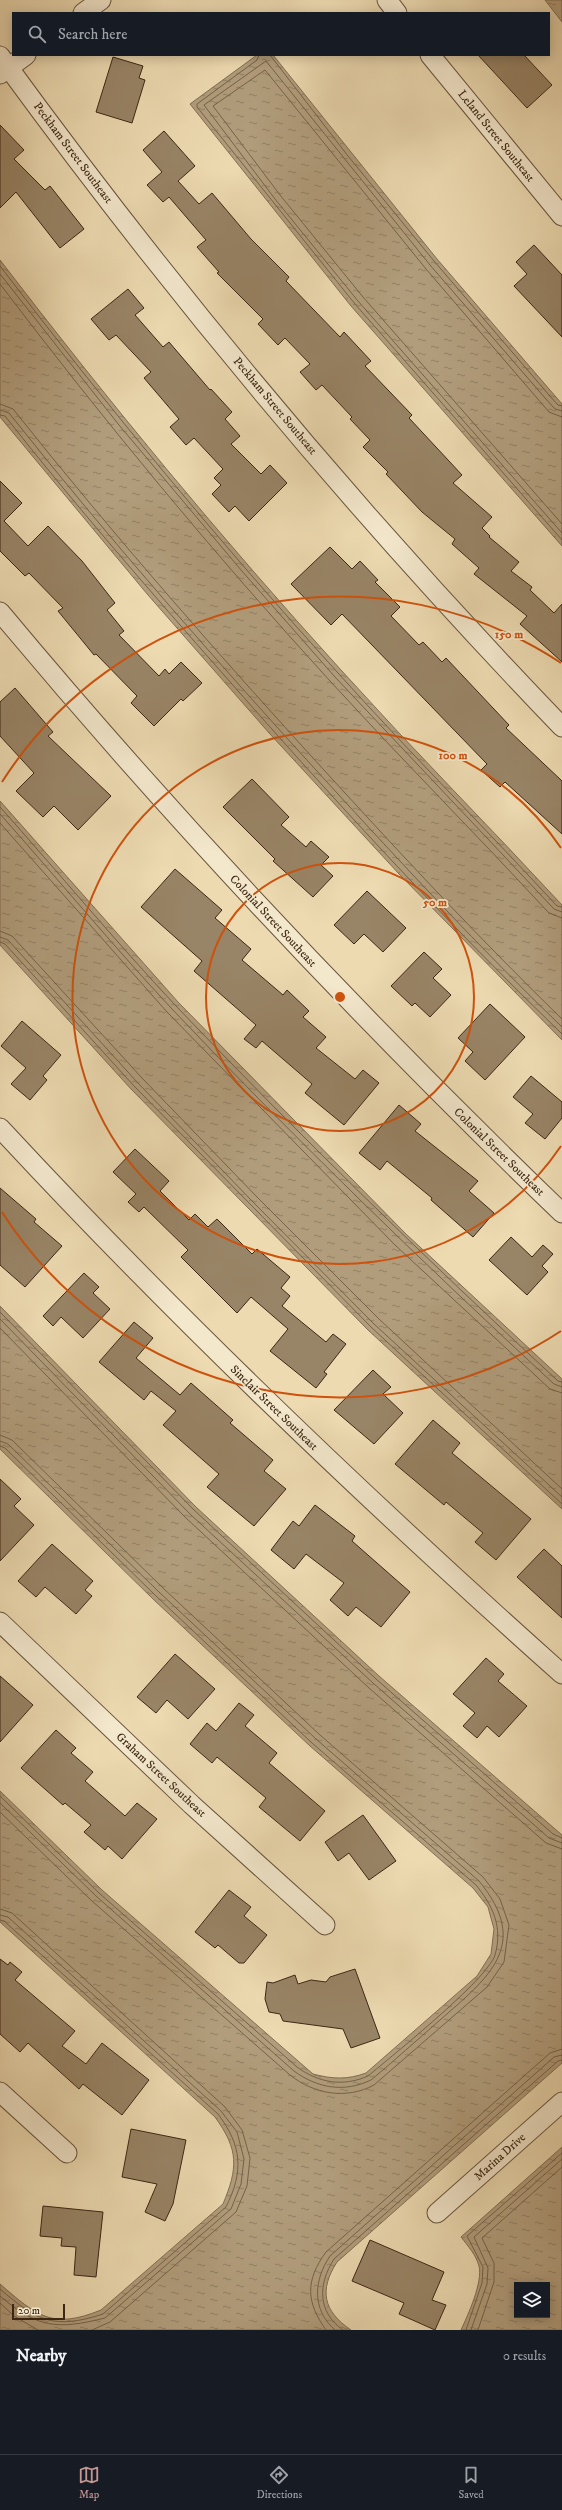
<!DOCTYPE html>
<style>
:root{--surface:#171b24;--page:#20242c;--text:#f1f3f6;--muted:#9ea1a6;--line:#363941;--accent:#c59692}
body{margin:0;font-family:"IM FELL DW Pica",serif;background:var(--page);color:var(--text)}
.controls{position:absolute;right:12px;bottom:12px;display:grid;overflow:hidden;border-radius:0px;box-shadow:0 2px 10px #0003}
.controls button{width:36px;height:36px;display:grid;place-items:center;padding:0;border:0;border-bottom:1px solid var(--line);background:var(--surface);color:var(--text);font:20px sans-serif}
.scale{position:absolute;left:12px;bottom:10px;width:53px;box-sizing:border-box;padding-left:4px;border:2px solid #3c2714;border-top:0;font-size:11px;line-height:14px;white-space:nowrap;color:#3c2714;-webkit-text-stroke:3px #f3e7cc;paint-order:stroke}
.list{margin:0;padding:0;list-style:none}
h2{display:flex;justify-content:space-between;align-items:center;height:52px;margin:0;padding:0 16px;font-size:17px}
h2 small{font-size:13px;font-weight:400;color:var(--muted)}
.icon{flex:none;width:22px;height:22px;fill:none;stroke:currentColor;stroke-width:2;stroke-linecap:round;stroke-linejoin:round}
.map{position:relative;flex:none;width:562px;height:2330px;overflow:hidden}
.search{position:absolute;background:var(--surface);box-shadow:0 2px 10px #0003;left:12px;right:12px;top:12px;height:44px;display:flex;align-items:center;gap:10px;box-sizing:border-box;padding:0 14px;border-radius:0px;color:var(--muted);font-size:15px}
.sheet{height:124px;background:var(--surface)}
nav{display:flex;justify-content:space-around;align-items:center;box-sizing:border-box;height:56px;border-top:1px solid var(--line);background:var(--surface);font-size:11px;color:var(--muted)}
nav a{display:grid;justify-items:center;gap:2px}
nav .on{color:var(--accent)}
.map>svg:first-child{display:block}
</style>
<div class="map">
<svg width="562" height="2330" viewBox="0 0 562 2330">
<defs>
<pattern id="water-ripples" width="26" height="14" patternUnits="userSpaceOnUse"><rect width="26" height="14" fill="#b19d7c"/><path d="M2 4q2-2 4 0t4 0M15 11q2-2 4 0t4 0" fill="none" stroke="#918064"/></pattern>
</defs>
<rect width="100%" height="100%" fill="#eddab1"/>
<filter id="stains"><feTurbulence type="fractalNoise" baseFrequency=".005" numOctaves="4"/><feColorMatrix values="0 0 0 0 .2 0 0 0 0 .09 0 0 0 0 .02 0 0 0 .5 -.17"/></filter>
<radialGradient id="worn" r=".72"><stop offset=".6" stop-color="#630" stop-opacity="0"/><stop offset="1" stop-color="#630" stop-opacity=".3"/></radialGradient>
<g fill="url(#water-ripples)" stroke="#826e52" fill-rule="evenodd">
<polygon points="545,0 562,0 562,22"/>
<polygon points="257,55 273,55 437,259 562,404 562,546 351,306 190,104"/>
<path d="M0,260C108,401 221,538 341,670C413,750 489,826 562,905V1040L400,875L270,734L148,595L0,417Z"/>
<polygon points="0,801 178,1002 406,1234 562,1379 562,1509 368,1330 131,1089 0,945"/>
<path d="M0,1306L196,1507L379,1676L562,1835V2063L337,2262C319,2290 323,2311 351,2330H0V2284C37,2316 52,2330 101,2310L223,2204C238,2168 239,2150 215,2117L0,1922V1791L102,1890L313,2074C332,2079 347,2080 366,2073L477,1976L491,1954L494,1929L488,1907L473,1888L310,1746L153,1599L0,1449Z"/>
<path d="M562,2147V2330H461C468,2315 483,2282 479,2266C476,2255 468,2246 461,2237ZM517,2285H547V2315H517Z"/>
</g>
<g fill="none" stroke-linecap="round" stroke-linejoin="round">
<g stroke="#766248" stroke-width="1">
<polyline points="259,55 257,60 197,104 197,107 355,304 562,540"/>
<polyline points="270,55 348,156 434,261 549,395 558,405 562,406"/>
<path d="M0,266C107,406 220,543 338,673C409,752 485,828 557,906L562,907"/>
<polyline points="0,274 119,425 241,570 335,677 554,909 562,912"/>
<path d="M0,284C104,421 214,554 330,681C402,760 477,835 549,913L562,918"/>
<path d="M0,404L13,409C115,537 223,660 334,781C408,862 483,942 562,1019"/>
<path d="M0,410L9,413C110,540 217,662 326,781C403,865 480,948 562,1027"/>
<polyline points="562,411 555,409 545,398 430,265 266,61 204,105 275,199 358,301 562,533"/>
<path d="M0,415L5,416C75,505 149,590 224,675C332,798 444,920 562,1034"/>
<polyline points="562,417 549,412 426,269 265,70 213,106 280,195 363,297 562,524"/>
<path d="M0,807C59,873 115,941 176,1006C299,1135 427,1260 558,1381L562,1382"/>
<path d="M0,814C58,879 113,946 172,1009C295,1139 423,1263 554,1384L562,1387"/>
<polyline points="0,823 167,1012 395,1245 550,1389 562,1393"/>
<polyline points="0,931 12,936 142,1078 257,1197 379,1319 562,1489"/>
<polyline points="0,937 8,940 137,1082 252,1201 374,1324 562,1497"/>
<polyline points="0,942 5,944 134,1086 371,1327 562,1504"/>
<polyline points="0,1312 194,1510 376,1679 553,1834 562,1838"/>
<polyline points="0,1319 190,1514 373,1683 549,1838 562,1843"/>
<polyline points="0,1328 186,1518 369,1688 546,1843 562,1849"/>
<path d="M0,1435L12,1440L163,1588L320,1735L483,1877L500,1899L509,1925L504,1962L487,1987L374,2085C346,2100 314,2094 290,2075L92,1901L0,1812"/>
<path d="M0,1441L8,1444L159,1592L316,1739L479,1881C532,1945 488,1978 440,2020C417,2040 394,2061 371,2080C344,2093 317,2088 294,2071L96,1896L0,1803"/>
<path d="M0,1446L5,1448L156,1596L312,1743L476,1885C493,1906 503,1927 495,1955C487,1980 393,2055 368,2076C343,2087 319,2083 297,2067L99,1893L0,1796"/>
<polyline points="0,1909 12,1913 225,2107 242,2130 250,2158 247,2186 236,2212 110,2322 92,2330"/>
<path d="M0,1915L8,1917L221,2111L237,2132L244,2159L241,2184L231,2209L105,2318C57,2330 37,2328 0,2296"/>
<path d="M0,1920L4,1921L218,2114C242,2146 244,2171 226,2207L103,2314C54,2330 37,2321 0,2289"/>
<polyline points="0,2303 14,2316 38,2330"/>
<path d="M326,2330C306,2302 305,2281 326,2252L550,2053L562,2049"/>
<path d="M335,2330C311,2309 314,2280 330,2256L554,2057L562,2055"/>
<path d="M343,2330C317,2312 318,2284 334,2259L558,2061L562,2060"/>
<polyline points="466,2330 482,2283 483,2267 467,2236 562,2153"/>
<polyline points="471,2330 487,2284 488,2268 474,2237 562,2159"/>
<polyline points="478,2330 494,2282 494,2263 482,2238 562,2167"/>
</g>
</g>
<g fill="#988466" stroke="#3c2714">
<polygon points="478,55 524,55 552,85 527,108"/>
<polygon points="113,57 143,66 139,78 145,80 132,123 96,112"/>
<polygon points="0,125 24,150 14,159 45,190 50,186 84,229 60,248 16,192 0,208"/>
<polygon points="164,131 195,166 178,181 199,204 212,193 251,239 289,277 286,281 340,337 344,332 371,361 365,366 412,415 409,418 462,475 453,483 492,517 482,528 490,536 489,537 519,562 511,571 532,587 530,590 554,613 562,604 562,662 520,624 527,616 474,574 479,568 452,544 455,539 422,512 386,474 388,472 363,447 370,440 350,419 352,417 322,385 316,390 300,372 310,364 285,338 278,345 258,324 263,319 217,273 219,272 197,247 206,240 169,197 163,202 147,185 162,172 143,150"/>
<polygon points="534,245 562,275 562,337 514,286 527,274 516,262"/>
<polygon points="128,289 144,308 135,315 163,347 169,342 210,390 211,389 232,412 225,419 240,436 231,444 261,474 270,465 287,483 249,521 235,506 229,512 212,494 221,485 214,478 223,469 194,438 186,445 170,427 179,419 144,378 151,372 116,335 109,340 91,319"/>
<polygon points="0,481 22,503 4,521 28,546 48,526 82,561 115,603 107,610 124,631 119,635 159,676 165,669 169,674 181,662 202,683 183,701 181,699 154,726 131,703 137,696 96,654 94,655 58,611 63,608 29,573 25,576 0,551"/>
<polygon points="330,547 352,569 360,561 378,580 375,582 400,607 391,616 419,645 423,642 442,662 446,658 509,725 506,728 562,781 562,834 505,782 500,787 481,770 487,764 342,614 331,625 291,584"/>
<polygon points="15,688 53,732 48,736 111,796 78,830 54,806 43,817 16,791 34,773 0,736 0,702"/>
<polygon points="252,779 289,817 281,825 306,847 311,841 329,857 321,865 333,876 313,897 273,861 275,859 223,807"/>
<polygon points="175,869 222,910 215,918 251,949 242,960 283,995 287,990 309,1011 303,1017 326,1037 316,1048 355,1079 363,1070 379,1083 344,1125 305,1093 312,1084 262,1041 256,1048 244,1039 256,1025 194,971 202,961 141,907"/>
<polygon points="367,891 406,928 383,952 364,934 354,944 334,925"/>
<polygon points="424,952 442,969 433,978 451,995 430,1017 415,1003 412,1006 391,986"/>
<polygon points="490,1004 525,1037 485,1080 465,1061 473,1052 458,1038"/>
<polygon points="22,1021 61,1055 43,1076 47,1080 30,1100 11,1084 26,1068 1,1046"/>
<polygon points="531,1076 562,1102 562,1118 545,1139 525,1123 533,1114 513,1097"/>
<polygon points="399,1105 421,1124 415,1131 478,1181 469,1191 494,1213 473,1237 431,1200 432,1198 387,1161 380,1170 359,1153"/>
<polygon points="135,1149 169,1181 160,1191 189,1220 195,1214 208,1227 217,1219 252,1254 257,1249 290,1277 281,1288 290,1296 282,1306 326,1342 333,1334 346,1344 324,1372 327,1374 316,1388 270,1351 288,1329 251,1297 237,1313 181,1257 188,1250 144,1207 139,1212 128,1202 136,1194 113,1172"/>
<polygon points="0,1188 36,1219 34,1222 62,1246 25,1287 0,1265"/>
<polygon points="511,1237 532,1257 543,1245 553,1254 542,1266 548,1272 527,1295 489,1260"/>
<polygon points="84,1273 99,1287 93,1293 110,1309 83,1338 61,1317 53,1326 43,1316"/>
<polygon points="134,1322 153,1338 136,1358 180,1395 191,1383 233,1420 230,1423 273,1460 264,1471 286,1489 254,1526 207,1487 219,1474 163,1425 176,1411 151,1391 144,1400 99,1362"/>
<polygon points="373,1370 391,1387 383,1394 403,1413 374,1444 334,1410"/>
<polygon points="433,1420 460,1443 452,1453 531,1519 496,1560 475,1542 483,1533 446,1502 444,1505 395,1464"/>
<polygon points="0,1479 21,1499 14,1506 34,1525 0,1561"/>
<polygon points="315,1505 355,1536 352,1541 410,1592 381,1627 356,1607 348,1616 330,1600 344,1583 306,1554 294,1569 271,1550 293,1521 299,1526"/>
<polygon points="52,1544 93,1581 85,1590 92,1596 76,1614 45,1587 36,1597 18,1581"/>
<polygon points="544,1549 562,1566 562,1618 517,1577"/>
<polygon points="175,1654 215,1689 188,1719 167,1700 156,1713 137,1697"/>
<polygon points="486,1658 504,1674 498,1681 527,1706 499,1737 487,1726 477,1738 463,1726 475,1713 453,1694"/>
<polygon points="0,1676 33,1705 0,1742"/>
<polygon points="239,1703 254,1715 245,1726 277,1753 269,1763 325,1811 300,1841 259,1807 266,1798 217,1757 212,1763 190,1744 207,1723 216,1731"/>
<polygon points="56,1730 76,1748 71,1753 93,1772 85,1781 125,1816 137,1803 157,1819 122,1859 108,1846 105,1850 84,1832 91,1825 65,1803 63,1805 21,1768"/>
<polygon points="363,1815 396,1861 369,1880 349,1853 338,1861 325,1842"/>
<polygon points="229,1890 251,1907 244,1916 267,1935 244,1963 239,1963 218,1945 215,1948 195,1932"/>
<polygon points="0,1959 8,1965 10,1962 22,1972 15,1980 75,2031 62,2046 86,2064 102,2043 149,2080 122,2115 83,2084 79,2089 28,2043 20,2052 0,2034"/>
<polygon points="355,1969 380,2038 351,2048 343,2029 283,2021 280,2014 269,2012 265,1999 267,1982 273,1983 295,1975 298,1984 311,1980 326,1982 330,1977"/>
<polygon points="131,2129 186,2140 173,2204 165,2221 145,2212 157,2184 122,2177"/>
<polygon points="43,2206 103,2212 96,2277 74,2275 76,2247 61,2246 62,2238 40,2236"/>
<polygon points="370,2240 444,2272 432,2300 446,2305 435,2330 399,2314 404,2303 352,2281"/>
</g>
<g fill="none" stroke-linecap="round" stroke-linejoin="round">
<g stroke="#68543b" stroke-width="21">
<g id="minor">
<polyline points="387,0 397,13"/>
<polyline points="83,13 101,0"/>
<polyline points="430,55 562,216"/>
<path d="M0,56C171,291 360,517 562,727"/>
<polyline points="0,74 26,55"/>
<path d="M0,612C176,823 364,1022 562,1213"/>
<path d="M0,1128C178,1320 367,1500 562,1674"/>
<polyline points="0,1622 192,1805 325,1925"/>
<polyline points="0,2092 67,2153"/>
<polyline points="437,2213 562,2102"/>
</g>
</g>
<use href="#minor" stroke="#f3e7cc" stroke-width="19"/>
</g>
<g fill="none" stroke="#ce520d" stroke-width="2">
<circle cx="340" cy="997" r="134"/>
<path d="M561 1146A267 267 0 1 1 561 848"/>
<path d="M561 1331A401 401 0 0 1 2 1212M2 782A401 401 0 0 1 561 663"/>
</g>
<g text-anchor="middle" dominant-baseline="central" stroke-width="3.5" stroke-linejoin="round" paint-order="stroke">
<g font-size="12" fill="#3c2714" stroke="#f3e7cc">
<text transform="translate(496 136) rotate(51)">Leland Street Southeast</text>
<text transform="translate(73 153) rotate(53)">Peckham Street Southeast</text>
<text transform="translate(275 406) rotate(50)">Peckham Street Southeast</text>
<text transform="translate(273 921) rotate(47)">Colonial Street Southeast</text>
<text transform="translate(499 1152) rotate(44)">Colonial Street Southeast</text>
<text transform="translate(274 1408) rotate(44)">Sinclair Street Southeast</text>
<text transform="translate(161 1775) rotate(43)">Graham Street Southeast</text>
<text transform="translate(500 2157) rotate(-42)">Marina Drive</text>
</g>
</g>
<circle cx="340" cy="997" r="6" fill="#ce520d" stroke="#f3e7cc" stroke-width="2"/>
<g font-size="12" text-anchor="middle" font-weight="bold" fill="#ce520d" stroke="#f3e7cc" stroke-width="3.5" stroke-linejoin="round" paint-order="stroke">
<text x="509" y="638">150 m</text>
<text x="453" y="759">100 m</text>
<text x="435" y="906">50 m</text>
</g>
<rect width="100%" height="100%" filter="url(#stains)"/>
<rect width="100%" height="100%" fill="url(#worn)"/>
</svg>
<div class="controls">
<button><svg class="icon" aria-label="layers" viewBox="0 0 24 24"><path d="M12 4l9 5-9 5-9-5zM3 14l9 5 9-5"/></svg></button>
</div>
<div class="scale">20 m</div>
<div class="search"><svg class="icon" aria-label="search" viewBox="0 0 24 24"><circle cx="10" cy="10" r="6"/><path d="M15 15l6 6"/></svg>Search here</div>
</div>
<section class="sheet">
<h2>Nearby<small>0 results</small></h2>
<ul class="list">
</ul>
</section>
<nav>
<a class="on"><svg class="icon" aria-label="map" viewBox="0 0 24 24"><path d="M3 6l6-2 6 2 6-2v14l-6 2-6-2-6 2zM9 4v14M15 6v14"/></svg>Map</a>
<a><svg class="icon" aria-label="directions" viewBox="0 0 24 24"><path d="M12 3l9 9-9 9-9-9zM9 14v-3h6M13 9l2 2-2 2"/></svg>Directions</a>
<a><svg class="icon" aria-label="saved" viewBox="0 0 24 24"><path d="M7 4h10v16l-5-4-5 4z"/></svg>Saved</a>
</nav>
